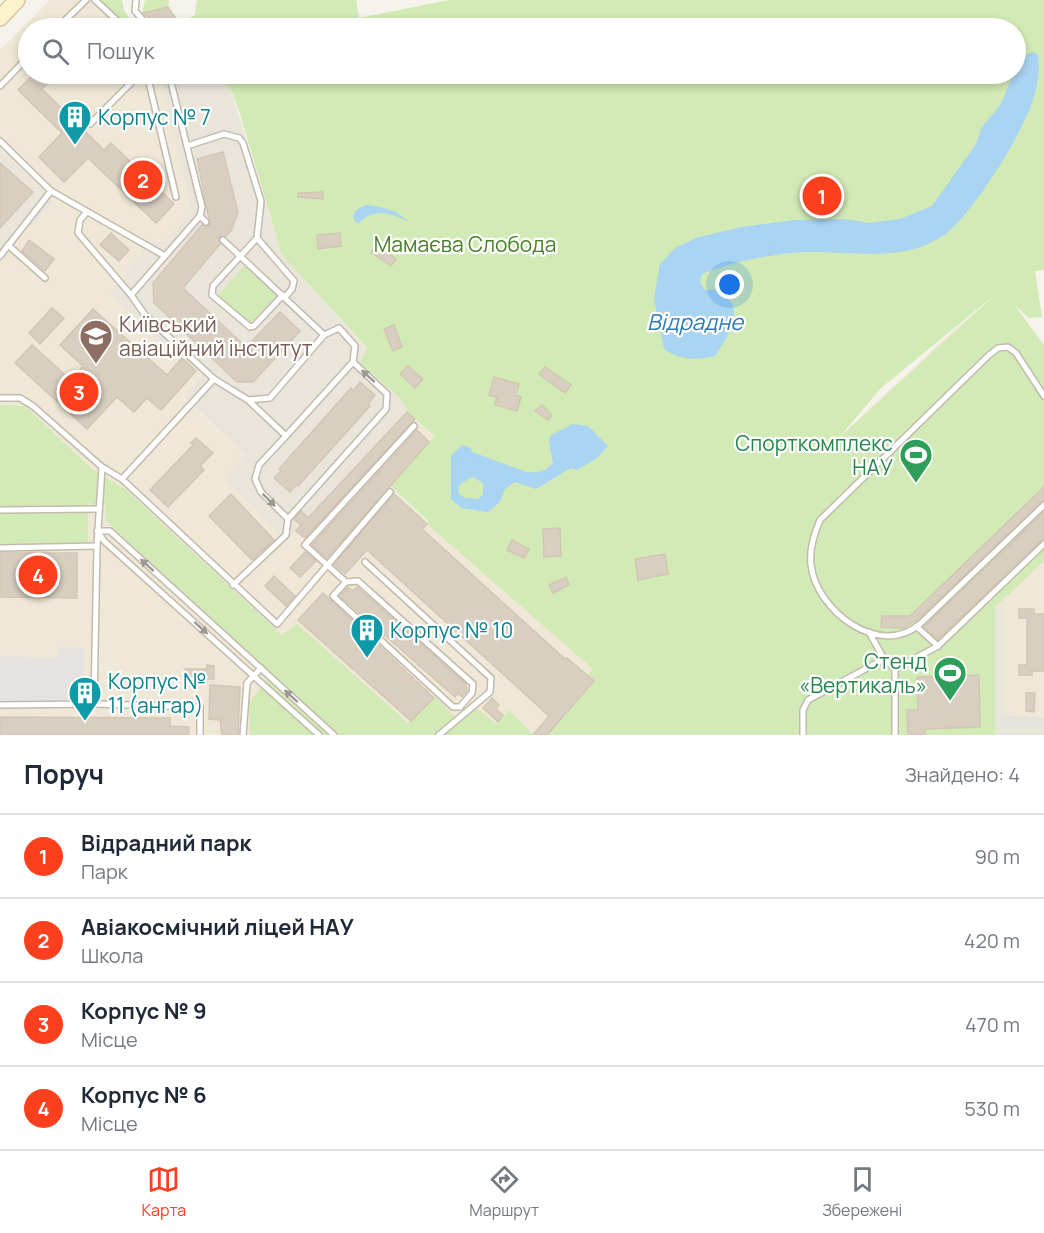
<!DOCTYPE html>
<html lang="uk">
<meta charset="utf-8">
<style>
:root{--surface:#fff;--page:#f6f6f7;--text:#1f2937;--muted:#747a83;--line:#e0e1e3;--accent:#fc3f1d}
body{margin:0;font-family:Manrope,sans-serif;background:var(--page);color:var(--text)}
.you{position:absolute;left:730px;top:285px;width:21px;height:21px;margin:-15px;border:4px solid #fff;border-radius:50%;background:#1a73e8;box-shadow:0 0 0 9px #1a73e833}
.badge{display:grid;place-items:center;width:39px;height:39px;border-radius:50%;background:var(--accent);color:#fff;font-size:20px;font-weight:700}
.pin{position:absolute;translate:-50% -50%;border:3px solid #fff;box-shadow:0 2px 6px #0006}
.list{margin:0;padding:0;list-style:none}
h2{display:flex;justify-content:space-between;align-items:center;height:78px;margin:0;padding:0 24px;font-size:26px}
h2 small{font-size:20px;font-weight:400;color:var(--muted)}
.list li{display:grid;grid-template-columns:39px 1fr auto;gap:18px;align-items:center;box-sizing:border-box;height:84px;padding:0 24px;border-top:2px solid var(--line)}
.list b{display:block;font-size:22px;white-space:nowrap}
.list p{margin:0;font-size:20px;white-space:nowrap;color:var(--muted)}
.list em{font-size:20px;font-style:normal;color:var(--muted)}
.icon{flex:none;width:33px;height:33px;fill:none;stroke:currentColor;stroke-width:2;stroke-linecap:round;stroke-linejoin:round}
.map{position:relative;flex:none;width:1044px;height:735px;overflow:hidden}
.search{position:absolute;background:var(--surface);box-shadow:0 3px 9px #0003;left:18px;right:18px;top:18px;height:66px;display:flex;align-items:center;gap:15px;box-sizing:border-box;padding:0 21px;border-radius:33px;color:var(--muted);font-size:22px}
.sheet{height:414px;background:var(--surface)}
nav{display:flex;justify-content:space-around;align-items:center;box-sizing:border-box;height:84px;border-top:2px solid var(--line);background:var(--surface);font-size:16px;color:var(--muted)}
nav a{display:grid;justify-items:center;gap:3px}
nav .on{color:var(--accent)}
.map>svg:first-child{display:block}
</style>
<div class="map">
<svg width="1044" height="735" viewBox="0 0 1044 735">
<rect width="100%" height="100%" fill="#f6f3ec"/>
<g fill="#eae5da">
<polygon points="159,74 212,74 231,90 282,255 367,349 360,363 401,399 407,412 286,542 223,478 245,455 183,397 202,374 172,355 109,293 150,241 162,242"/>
<polygon points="0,148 55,202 0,256"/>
<polygon points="1044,561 1044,735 995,735 995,607"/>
</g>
<polygon fill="#e6e2dd" points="1000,716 1044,718 1044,728 1000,726"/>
<polygon fill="#efe8d6" points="50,0 122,0 124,11 137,28 28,28 28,74 159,74 192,211 171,236 162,242 150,241 109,293 172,355 177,352 202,375 183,398 245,455 223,478 287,542 407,412 435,436 392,487 428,522 427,524 745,525 945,338 1001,290 1044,345 1044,717 1004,714 1004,611 995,608 995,735 0,735 0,255 55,202 0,148 0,50"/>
<g fill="#d2eab5" fill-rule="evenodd">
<polygon points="99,0 122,0 124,11 137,28 128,28"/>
<polygon points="145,0 169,0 168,7 142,13"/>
<path d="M197,0H356L359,18L449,0H1044V270L1035,271L1042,317L1028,318L1013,303L1044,345V561L995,607V735H798L797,720V735H547L594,682L587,675L602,661L593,669L427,524L428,521L391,486L435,436L407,412L401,399L360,363L367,348L282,255L239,111L231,90L212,74H1016V28H175L177,19L186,20L195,15ZM997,293L839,438L838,439L880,389Z"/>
<polygon points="246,264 278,295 250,324 218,295"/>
<polygon points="0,405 25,406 93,470 125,489 282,635 297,624 408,723 435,697 455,717 471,704 497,724 509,710 533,735 250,735 249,703 271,674 106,521 105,505 88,504 88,543 0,544"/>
</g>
<polygon fill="#e5e3e0" points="58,647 84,648 84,704 0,704 0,656 57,658"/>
<g fill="#a9d4f2" fill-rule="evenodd">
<path d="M1032,52L1038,54C1043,89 1025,122 1008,152C995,174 966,218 947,233C902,267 843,248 791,253C762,256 729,263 702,274L700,283L705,290H719C748,310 729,333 715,356C696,360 681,361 664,349L654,299L660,264L675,248L696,238L741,227L795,220L845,219L869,223L900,219L932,206L976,144L982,127L1001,104L1020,58Z"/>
<path d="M366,205C384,207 397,210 410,223C392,213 375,207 359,223L355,222L353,216L356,210Z"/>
<path d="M573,424L588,426L608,446L596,459L577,470L571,468L536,489L515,482L505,489L500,502L488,512L461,508L451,499V456L462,445L471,448L472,452L526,472C538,473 545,472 553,463L549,441L551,435ZM473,477L483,483V494L478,499L465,498L459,494L458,488L461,483Z"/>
</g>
<g fill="#d8cfc1" stroke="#d3c7b4" stroke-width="1.5">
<polygon points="168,7 177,20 175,28 160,28 143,13"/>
<polygon points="34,74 57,74 42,89 104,150 111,143 174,204 156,223 88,158 64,182 39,157 62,133 18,90"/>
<polygon points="223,152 238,213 231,231 226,236 219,237 220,244 183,288 246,347 280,312 300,331 253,382 237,382 154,303 153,283 202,225 207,227 210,224 197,159"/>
<polygon points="0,163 33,192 0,228"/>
<polygon points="323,192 323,199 298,197 298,193"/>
<polygon points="111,233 129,250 119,261 100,245"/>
<polygon points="340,233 341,246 318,249 317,235"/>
<polygon points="29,240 54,259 45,271 22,251"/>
<polygon points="376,245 396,259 391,266 371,252"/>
<polygon points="52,308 64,318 40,344 29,333"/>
<polygon points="93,309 167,375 182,358 196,371 161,410 147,398 134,412 117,397 87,429 15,363 32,345 71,380 83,366 60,345"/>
<polygon points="394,325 402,347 393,351 384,329"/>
<polygon points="408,366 423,379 415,388 400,374"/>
<polygon points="545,367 571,385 565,393 539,374"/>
<polygon points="494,377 519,384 516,395 521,397 517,411 495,405 497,397 489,395"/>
<polygon points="360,382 375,395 368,404 370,406 298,486 296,485 290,492 274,478 281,471 279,469 351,388 353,391"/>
<polygon points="542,405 552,415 548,420 535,411"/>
<polygon points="407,412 415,419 305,538 296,531 301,525 294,519 301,511 308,518"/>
<polygon points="417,430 429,442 327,558 312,545"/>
<polygon points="196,438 213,453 200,466 204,470 168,507 150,490 193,445 191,443"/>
<polygon points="1044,487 1044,500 917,620 904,628 881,627 882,616 910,616"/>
<polygon points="231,494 274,540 252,560 209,516"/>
<polygon points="394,494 427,524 422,529 565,659 567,658 594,681 547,735 533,735 549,716 367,550 345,574 334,564"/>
<polygon points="1044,512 1044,538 938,639 924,627"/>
<polygon points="560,528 561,556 544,557 543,529"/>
<polygon points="512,540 529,549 524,558 507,550"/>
<polygon points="305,552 316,561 300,577 290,568"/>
<polygon points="0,553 77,553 77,598 0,597"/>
<polygon points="665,554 668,574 638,580 635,559"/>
<polygon points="274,576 295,596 286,606 265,586"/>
<polygon points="566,577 569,585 553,593 549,585"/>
<polygon points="348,587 353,591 357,587 466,684 467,691 462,697 458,693 455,697 340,596"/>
<polygon points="323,593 434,698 411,721 298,620"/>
<polygon points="1019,609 1034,609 1034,614 1044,614 1044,671 1032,671 1032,675 1019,675 1019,665 1027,665 1027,618 1019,618"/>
<polygon points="207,665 214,666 214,679 185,679 185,669 207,669"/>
<polygon points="979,675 980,727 925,729 925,735 908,735 907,710 918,710 917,677"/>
<polygon points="210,685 240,687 238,735 222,735 220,720 209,719"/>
<polygon points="1026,693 1035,693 1034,712 1026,711"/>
<polygon points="492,698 499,705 496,709 503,715 498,722 483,708"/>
<polygon points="0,717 170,718 170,726 189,727 189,735 0,735"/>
</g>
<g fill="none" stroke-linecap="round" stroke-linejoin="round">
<g stroke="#c2bbae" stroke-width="8">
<g id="service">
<polyline points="95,0 125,28"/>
<polyline points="136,0 135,11 150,28"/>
<polyline points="57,28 86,0"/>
<polyline points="147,74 176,197"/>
<polyline points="169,74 202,207 200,216 206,222"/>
<polyline points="0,86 28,57"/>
<polyline points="90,124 140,74"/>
<polyline points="0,141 51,191 165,256"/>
<polyline points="187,146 224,134 239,138 243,143 261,201 257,238 213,286 212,295 250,327 254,326 283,295"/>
<polyline points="86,213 80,220 78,233 131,295 145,315 214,379 248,400 286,436 353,362 355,346 339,328 324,335 270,398 248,400"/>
<polyline points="257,238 294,281 292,289 285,297"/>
<polyline points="223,240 324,335"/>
<polyline points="8,245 45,278"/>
<polyline points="0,256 51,191"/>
<polyline points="131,295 200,216"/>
<path d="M1044,396L1016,353L1008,347L998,348L988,356L820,520C814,534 809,549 811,565C816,610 879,659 920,624L1044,505"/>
<polyline points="0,398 20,398 33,406 102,467 97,546 94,704 200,707 200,735"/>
<polyline points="286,436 259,465 255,479 261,492 288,519 386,409 387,394 353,362"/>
<polyline points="102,467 122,479 277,624 390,492"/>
<polyline points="122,479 214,379"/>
<polyline points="0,510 99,509"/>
<polyline points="97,531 110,531 334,735"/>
<polyline points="98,532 104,541 319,735"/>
<polyline points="0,548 97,546"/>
<polyline points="365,562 491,678 490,692 439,735"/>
<polyline points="346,582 333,596 453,707 460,707 472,693 473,684 358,581 346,582 305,545 414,426"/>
<polyline points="233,585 286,535 288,519"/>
<polyline points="917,627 938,646 1044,544"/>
<polyline points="869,632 884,659"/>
<polyline points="895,669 938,646"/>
<polyline points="0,705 94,704"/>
<polyline points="243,735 247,683 261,668"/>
<polyline points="803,735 803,710 808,700 884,659 895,669 895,735"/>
</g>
</g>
<g stroke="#d6c79b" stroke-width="18">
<polyline id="secondary" points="0,18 17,0"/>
</g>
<use href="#service" stroke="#fff" stroke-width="5"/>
<use href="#secondary" stroke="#fff3cd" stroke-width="15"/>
</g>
<defs><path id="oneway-solid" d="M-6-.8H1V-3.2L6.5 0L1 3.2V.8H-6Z" transform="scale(1.5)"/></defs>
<g fill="#9c9892">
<use href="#oneway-solid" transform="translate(368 376) rotate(-138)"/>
<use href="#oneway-solid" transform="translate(269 500) rotate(45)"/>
<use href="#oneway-solid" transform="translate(147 565) rotate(-138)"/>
<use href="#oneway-solid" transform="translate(201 628) rotate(42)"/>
<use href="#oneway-solid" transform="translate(291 696) rotate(-138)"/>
</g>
<defs>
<g id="building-pin" transform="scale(1.725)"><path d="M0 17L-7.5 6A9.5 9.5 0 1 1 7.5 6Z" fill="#0f9aa8" stroke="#fff"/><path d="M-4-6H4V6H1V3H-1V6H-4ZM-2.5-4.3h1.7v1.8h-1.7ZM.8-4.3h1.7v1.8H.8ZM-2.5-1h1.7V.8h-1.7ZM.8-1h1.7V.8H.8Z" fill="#fff"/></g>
<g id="university-pin" transform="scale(1.725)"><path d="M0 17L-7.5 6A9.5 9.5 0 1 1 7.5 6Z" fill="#8d6e63" stroke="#fff"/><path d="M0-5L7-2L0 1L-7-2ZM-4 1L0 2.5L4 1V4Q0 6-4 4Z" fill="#fff"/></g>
<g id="stadium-pin" transform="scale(1.725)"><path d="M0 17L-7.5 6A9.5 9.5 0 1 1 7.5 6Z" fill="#2e9e5b" stroke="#fff"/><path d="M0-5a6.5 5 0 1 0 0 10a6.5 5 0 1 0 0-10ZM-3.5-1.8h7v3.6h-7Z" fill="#fff"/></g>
</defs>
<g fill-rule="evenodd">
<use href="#building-pin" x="75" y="117"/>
<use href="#university-pin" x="96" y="336"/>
<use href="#stadium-pin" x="916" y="455"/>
<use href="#building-pin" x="367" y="630"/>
<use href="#stadium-pin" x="950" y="673"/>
<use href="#building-pin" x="85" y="693"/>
</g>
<g text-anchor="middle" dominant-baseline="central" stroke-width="4.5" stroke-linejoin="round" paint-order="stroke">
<g font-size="21" fill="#0d838f" stroke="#fff" text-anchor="start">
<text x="98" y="117">Корпус № 7</text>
<text x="390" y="630">Корпус № 10</text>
<text x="108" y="681">Корпус №<tspan x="108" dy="24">11 (ангар)</tspan></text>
</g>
<g font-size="21" fill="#4a7f2a" stroke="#fff">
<text x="465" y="244">Мамаєва Слобода</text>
</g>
<g font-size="21" fill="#785e54" stroke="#fff" text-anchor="start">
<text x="119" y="324">Київський<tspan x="119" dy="24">авіаційний інститут</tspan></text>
</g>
<g font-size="21" fill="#27864d" stroke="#fff" text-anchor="end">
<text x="893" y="443">Спорткомплекс<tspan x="893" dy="24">НАУ</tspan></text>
<text x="927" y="661">Стенд<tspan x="927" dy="24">«Вертикаль»</tspan></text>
</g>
<g font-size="22" font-style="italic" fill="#2e7ab2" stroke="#fff">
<text x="695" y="322">Відрадне</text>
</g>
</g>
</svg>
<div class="you"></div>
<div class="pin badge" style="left:822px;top:196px">1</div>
<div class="pin badge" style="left:143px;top:180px">2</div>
<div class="pin badge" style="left:79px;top:392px">3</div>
<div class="pin badge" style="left:38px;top:575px">4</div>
<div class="search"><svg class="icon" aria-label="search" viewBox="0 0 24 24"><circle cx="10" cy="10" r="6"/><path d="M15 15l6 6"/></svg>Пошук</div>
</div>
<section class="sheet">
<h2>Поруч<small>Знайдено: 4</small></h2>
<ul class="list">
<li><span class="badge">1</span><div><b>Відрадний парк</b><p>Парк</p></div><em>90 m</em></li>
<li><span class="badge">2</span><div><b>Авіакосмічний ліцей НАУ</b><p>Школа</p></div><em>420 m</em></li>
<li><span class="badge">3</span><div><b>Корпус № 9</b><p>Місце</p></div><em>470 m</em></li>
<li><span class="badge">4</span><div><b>Корпус № 6</b><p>Місце</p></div><em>530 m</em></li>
</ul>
</section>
<nav>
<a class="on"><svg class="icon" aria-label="map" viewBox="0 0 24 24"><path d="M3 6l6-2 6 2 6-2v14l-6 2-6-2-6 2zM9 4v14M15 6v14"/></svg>Карта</a>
<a><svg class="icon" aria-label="directions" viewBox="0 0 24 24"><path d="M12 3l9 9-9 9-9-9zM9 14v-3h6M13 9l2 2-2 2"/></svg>Маршрут</a>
<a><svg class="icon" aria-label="saved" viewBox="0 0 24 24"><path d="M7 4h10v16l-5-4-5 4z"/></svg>Збережені</a>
</nav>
